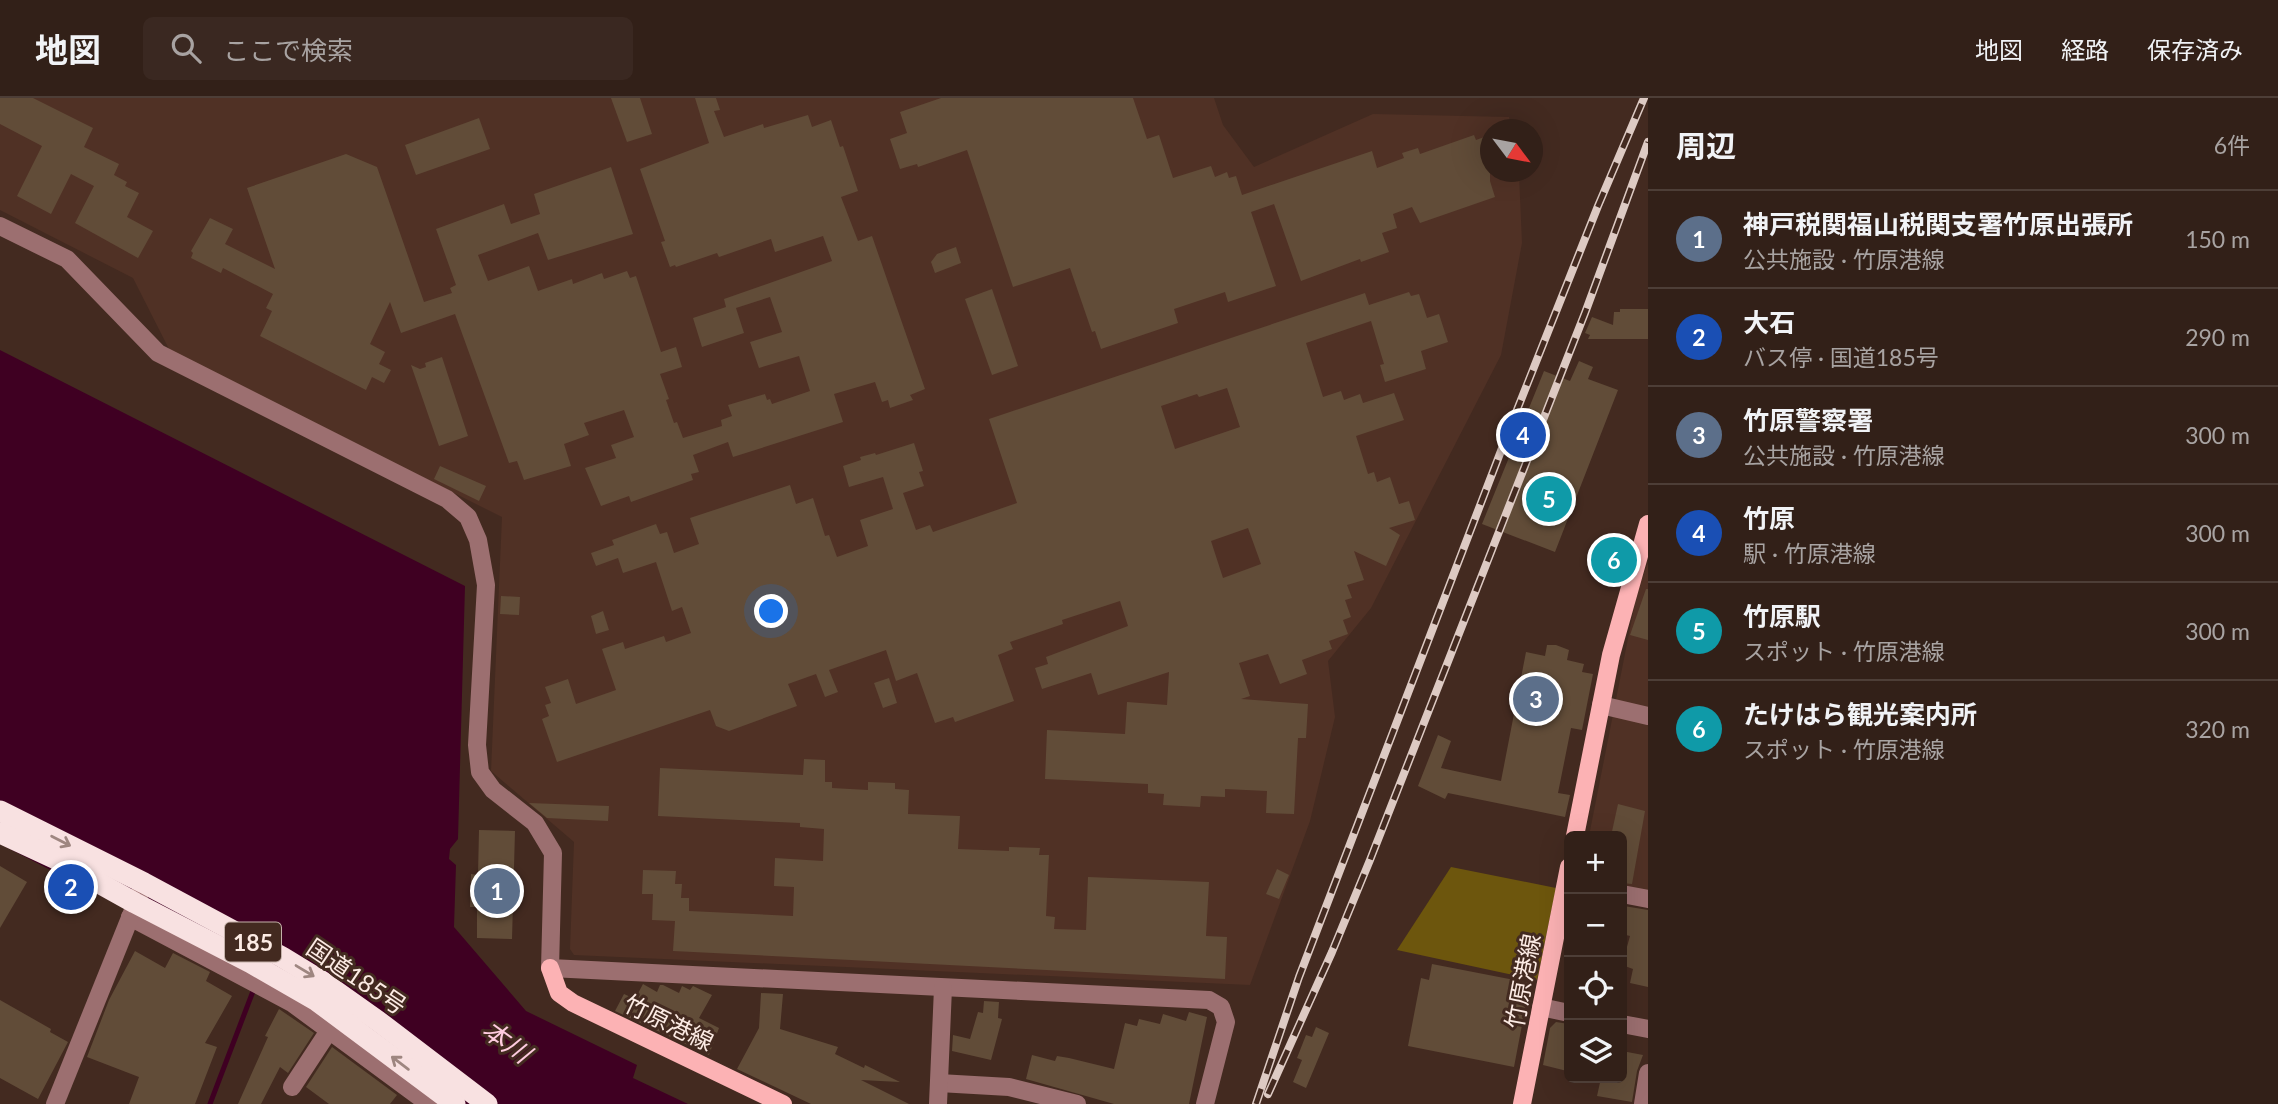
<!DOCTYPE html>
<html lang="ja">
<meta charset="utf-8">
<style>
:root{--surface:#322018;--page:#3a2821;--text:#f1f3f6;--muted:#a8a3a2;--line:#4d3e37;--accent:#bca0f2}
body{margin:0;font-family:Lato,"Noto Sans JP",sans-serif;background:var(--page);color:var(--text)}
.controls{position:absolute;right:21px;bottom:21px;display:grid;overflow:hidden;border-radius:10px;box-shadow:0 7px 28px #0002}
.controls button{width:63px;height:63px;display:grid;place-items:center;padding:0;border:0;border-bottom:2px solid var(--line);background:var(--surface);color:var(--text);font:35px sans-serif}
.compass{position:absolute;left:1480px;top:21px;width:63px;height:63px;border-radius:50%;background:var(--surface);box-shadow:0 7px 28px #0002;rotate:122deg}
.you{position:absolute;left:772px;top:514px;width:24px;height:24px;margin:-18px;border:5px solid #fff;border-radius:50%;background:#1a73e8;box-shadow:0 0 0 10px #1a73e833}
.badge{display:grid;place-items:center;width:46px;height:46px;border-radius:50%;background:var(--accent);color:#fff;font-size:23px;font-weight:700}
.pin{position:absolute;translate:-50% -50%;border:4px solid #fff;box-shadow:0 2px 7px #0006}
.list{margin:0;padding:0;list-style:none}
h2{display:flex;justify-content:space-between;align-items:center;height:91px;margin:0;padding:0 28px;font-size:30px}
h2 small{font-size:23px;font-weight:400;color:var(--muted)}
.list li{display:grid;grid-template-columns:46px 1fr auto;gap:21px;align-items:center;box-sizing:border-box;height:98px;padding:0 28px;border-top:2px solid var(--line)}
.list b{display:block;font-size:26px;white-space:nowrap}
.list p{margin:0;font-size:23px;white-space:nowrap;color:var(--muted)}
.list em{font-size:23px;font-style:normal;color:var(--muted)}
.icon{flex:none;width:38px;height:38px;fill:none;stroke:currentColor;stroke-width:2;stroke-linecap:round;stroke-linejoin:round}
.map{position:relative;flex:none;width:1648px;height:1006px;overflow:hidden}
header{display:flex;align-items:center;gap:42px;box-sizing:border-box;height:98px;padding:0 35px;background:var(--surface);border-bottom:2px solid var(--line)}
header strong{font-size:33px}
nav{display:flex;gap:38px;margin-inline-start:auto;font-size:24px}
.search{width:490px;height:63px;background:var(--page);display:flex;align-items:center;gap:18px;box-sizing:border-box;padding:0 24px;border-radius:10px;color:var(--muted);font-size:26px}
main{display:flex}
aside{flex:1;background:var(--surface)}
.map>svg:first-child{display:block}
</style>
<header>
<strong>地図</strong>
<div class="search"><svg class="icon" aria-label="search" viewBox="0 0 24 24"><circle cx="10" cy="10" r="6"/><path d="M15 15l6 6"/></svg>ここで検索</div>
<nav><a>地図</a><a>経路</a><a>保存済み</a></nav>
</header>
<main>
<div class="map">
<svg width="1648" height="1006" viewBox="0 0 1648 1006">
<rect width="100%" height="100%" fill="#432a20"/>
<g fill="#503125">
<polygon points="0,0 1214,0 1223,27 1254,69 1373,16 1509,19 1511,31 1490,32 1490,74 1518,74 1519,76 1522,145 1501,257 1371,510 1328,563 1335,619 1310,723 1250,887 574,857 570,851 574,744 491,673 502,419 170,253 133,180 0,112"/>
<polygon points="1648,465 1648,796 1622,791 1622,738 1589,738 1638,490"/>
</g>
<polygon fill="#6d560d" points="1451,769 1556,790 1537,882 1397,852"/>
<polygon fill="#3f0022" points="0,252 465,488 458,741 450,751 449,761 456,767 454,829 526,913 637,967 633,980 688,1006 439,1006 144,820 0,746"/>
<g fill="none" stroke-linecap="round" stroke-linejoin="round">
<polyline stroke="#3f0022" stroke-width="5" points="210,1006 255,888"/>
</g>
<g fill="#614c38" fill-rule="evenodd">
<polygon points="0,0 33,0 93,30 84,49 119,66 114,77 127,84 125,88 139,95 127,119 153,133 138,160 75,125 94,88 71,76 51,116 17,98 42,48 0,26"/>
<polygon points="611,0 640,0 652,36 627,44"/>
<polygon points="695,0 716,0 720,12 714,13 724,39 763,26 764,30 808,17 812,29 831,22 840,49 843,48 858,93 841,99 858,143 872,138 925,291 910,297 913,302 890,310 888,302 882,304 875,284 834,296 843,324 733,359 728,344 693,357 699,374 691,376 693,382 631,404 629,398 601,408 585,370 616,360 611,347 634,339 624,312 584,325 589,337 564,346 571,368 524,382 517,363 509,365 455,216 401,235 390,204 370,246 385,254 379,266 391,272 384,285 372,279 366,292 260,238 272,213 266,210 273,196 223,170 221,175 191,160 193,155 191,153 210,120 233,131 225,146 275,171 247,90 346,56 377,69 424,204 452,195 450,190 456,187 436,131 504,106 511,126 540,116 534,96 611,69 633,136 548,162 538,135 478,157 488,183 529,168 538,193 572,181 573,186 602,175 604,181 627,173 630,180 636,178 661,254 676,249 682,269 660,276 669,301 666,302 674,325 677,324 683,340 722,328 721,322 732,318 728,307 765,296 767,302 770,301 772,306 810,293 799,258 759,270 750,244 782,234 770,199 736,210 744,235 702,249 693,220 726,209 724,201 832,163 823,138 775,154 771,141 719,159 717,155 676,169 675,167 670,169 661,144 665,143 640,71 709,45"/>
<polygon points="941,0 1133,0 1147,41 1159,37 1173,80 1211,68 1215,79 1227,74 1229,80 1236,78 1242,97 1372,53 1377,70 1404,60 1402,55 1418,50 1420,56 1474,37 1476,42 1490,37 1490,83 1495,99 1420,125 1412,109 1393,116 1397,130 1382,135 1389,154 1361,164 1360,161 1301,183 1274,106 1251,114 1276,188 1228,204 1225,194 1174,211 1178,225 1101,251 1095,233 1092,234 1070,170 1013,189 967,52 918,69 917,66 900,71 890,41 907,35 900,14"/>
<polygon points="479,20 490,51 416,77 405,47"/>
<polygon points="956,149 961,165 935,175 931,164 937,156"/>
<polygon points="992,191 1018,268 992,277 965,201"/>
<path d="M1409,194L1411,198L1419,196L1427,220L1439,216L1448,244L1421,253L1426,271L1385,284L1380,267L1384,266L1371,223L1306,245L1323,299L1341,293L1344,302L1360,296L1363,305L1394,295L1404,322L1356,338L1368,376L1374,374L1377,384L1390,379L1399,406L1409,403L1415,422L1389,430L1400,437L1386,468L1354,453L1364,482L1347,487L1352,500L1345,502L1351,519L1343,522L1348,536L1329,543L1332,551L1302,562L1307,576L1280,586L1268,556L1239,565L1250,598L1241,601L1308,606L1306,640H1298L1294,716L1266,715L1267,693L1225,691V699L1201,698L1200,709L1163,707L1164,696L1148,695V686L1045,681L1047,632L1125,636L1127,604L1167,607L1169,574L1098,597L1091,575L1042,591L1035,570L1048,566L1046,559L1128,528L1120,503L1062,522L1063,526L1010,544L1013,551L998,557L1014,603L955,624L953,619L935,625L917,575L896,583L886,552L829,572L838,594L825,599L816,576L788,586L797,608L729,633L716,628L710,612L557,664L542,621L549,618L545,607L551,605L545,589L568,581L576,606L616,592L602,551L623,544L625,551L664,538L666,544L691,535L682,509L672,513L656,464L623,475L618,460L596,468L591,455L614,447L612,442L656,426L660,436L667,434L674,455L699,446L690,420L790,387L796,406L813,400L825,438L829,437L837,459L868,448L860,422L893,411L883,379L849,389L843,368L861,362L860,359L875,355L876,357L914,345L923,373L919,374L924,388L903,395L916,432L930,427L933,434L1017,405L989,321L1365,195L1369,207ZM1227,290L1240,329L1175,351L1161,308L1197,296L1199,299ZM1248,430L1261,466L1223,480L1211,443Z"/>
<polygon points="1620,211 1648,211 1648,241 1588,241 1590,237 1585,235 1592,219 1613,227 1614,214 1620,214"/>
<polygon points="442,259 468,338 439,348 411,267 420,271 426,269 425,265"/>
<polygon points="1579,263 1593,269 1588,281 1618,292 1555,454 1482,426 1544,273 1570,283"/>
<polygon points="440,368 486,388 479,403 434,381"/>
<polygon points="1646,491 1648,491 1648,542 1630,537"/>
<polygon points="501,498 520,499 519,517 500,516"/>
<polygon points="603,513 609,532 596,536 591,518"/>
<polygon points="1547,547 1556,547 1569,552 1567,562 1584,566 1582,574 1593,576 1582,632 1571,630 1558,695 1570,697 1565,719 1448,695 1445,701 1418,688 1438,637 1451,643 1441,670 1501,683 1526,554 1545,558"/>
<polygon points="889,580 897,605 883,610 874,585"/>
<polygon points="804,661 825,662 825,684 832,684 832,690 868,692 868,684 895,685 895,691 909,692 908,716 960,718 958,751 1009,753 1009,749 1040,750 1039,757 1049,757 1046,818 1055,819 1054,831 1086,832 1088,779 1209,784 1206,838 1227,839 1225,881 673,853 675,823 652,822 653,796 642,796 643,772 676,773 675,786 682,786 681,800 689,800 689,813 793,818 794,789 774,788 775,760 823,763 824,731 800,729 800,725 658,718 660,670 803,677"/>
<polygon points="529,705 609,708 608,723 547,720"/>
<polygon points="1618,706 1645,713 1632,786 1622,785 1622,738 1611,738"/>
<polygon points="479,732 515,733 512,841 477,840 477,809 470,809 471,776 478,777"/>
<polygon points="0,768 27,784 0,830"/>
<polygon points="1277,771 1289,777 1279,801 1266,796"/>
<polygon points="1624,808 1648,812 1648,889 1630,885 1633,871 1622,867 1630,838 1622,836"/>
<polygon points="135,853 165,870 173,855 210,874 206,883 232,898 205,945 217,949 195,1006 129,1006 139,979 87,959 109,902"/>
<polygon points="1432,866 1530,885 1514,969 1408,948 1421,880 1429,882"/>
<polygon points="643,886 657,894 660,887 663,887 679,895 682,888 690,892 693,888 712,897 699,920 719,930 709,957 615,913 624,896 635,901"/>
<polygon points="761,895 783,896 780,931 838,949 835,956 864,970 865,967 900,984 861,982 909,1006 811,1006 737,971 759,930"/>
<polygon points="0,902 51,931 50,934 68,944 38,1001 0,980"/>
<polygon points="984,903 999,904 998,920 1002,921 991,962 952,953 953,937 970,941 978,914 983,915"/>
<polygon points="279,911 314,935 288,975 280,969 261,1006 238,1006 268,939 265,938"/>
<polygon points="1189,914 1207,919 1189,1006 1114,1006 1026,981 1032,957 1055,963 1057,958 1069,960 1114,971 1125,925 1137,928 1139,921 1160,926 1163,916 1186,923"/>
<polygon points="1556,924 1569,926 1567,973 1543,967 1550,930"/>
<polygon points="1316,929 1329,935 1306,990 1293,984 1302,962 1297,960 1306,937 1312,939"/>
<polygon points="332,949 397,997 390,1006 329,1006 306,989"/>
<polygon points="1622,953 1643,957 1637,973 1632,1004 1597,998 1601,980 1622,980"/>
</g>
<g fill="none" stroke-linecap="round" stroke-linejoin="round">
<g stroke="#9c6f70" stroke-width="18">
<polyline points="0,128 67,161 158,255 447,401 468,419 478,442 486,487 477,647 480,674 493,692 535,725 553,755 550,870 1209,902 1221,909 1226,924 1205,1006"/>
<polyline points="1601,607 1648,618"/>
<polyline points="1622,796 1648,801"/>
<polyline points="130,819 292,905 429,1006"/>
<polyline points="1541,909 1569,915"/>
<polyline points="1622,926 1648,931"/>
<polyline points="939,985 1009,989 1077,1006"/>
<polyline points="292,989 334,925"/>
<polyline points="55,1006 144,785"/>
<polyline points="938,1006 943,890"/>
<polyline points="1643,1006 1648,975"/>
</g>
<g stroke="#fcb2b4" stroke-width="18">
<polyline points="1575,738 1611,557 1648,426"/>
<polyline points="550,870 559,895 573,905 783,1006"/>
<polyline points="1522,1006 1569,769"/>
</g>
<g stroke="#f8e1e1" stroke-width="21">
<polyline points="0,713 144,785 282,859 323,884 378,923 487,1006"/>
<polyline points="0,735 56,761 135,805 251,865 317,903 455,1006"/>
</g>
<g stroke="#ddcac3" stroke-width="8">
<g id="rail">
<polyline points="1268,996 1332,854 1370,762 1585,215 1648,44"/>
<polyline points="1256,1006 1299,879 1509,332 1598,108 1644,0"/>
</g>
</g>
<use href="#rail" stroke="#432a20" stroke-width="5" stroke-dasharray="16" stroke-linecap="butt"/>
</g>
<defs><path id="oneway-shaft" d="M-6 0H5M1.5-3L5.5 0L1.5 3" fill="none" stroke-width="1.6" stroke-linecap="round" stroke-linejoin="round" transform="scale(1.75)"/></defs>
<g stroke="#9e8680">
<use href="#oneway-shaft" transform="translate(61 743) rotate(27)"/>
<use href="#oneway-shaft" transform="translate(305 873) rotate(31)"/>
<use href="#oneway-shaft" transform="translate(400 965) rotate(-143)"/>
</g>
<g text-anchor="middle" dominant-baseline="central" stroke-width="6" stroke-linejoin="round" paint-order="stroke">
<rect fill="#432a20" stroke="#c4b1a9" stroke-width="2" x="225" y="824.5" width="56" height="39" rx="5"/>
<g font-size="23" font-weight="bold" fill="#fcebe4">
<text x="253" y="844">185</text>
</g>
<g font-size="24" fill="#fcebe4" stroke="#432a20">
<text transform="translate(357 878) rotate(34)">国道185号</text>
<text transform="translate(1522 883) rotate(-79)">竹原港線</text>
<text transform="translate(669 924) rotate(26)">竹原港線</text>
</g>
<g font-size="26" font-style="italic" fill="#fecbdf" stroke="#432a20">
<text transform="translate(507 943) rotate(36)">本川</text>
</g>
</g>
</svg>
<div class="controls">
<button>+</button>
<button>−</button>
<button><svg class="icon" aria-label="locate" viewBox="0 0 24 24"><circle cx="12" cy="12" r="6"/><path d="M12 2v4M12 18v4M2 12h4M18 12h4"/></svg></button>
<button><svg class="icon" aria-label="layers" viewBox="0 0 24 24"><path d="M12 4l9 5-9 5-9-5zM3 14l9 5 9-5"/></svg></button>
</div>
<svg class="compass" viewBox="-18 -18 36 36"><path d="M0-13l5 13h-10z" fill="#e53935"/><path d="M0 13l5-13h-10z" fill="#a8a3a2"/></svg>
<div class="you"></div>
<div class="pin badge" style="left:497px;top:793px;background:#5c6f8a">1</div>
<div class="pin badge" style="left:71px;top:789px;background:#1a4fb4">2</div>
<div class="pin badge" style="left:1536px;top:601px;background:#5c6f8a">3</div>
<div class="pin badge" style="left:1523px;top:337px;background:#1a4fb4">4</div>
<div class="pin badge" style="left:1549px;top:401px;background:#0f9aa8">5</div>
<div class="pin badge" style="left:1614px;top:462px;background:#0f9aa8">6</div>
</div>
<aside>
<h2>周辺<small>6件</small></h2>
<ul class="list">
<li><span class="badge" style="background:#5c6f8a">1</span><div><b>神戸税関福山税関支署竹原出張所</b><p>公共施設 · 竹原港線</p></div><em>150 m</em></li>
<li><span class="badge" style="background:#1a4fb4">2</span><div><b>大石</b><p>バス停 · 国道185号</p></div><em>290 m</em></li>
<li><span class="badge" style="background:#5c6f8a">3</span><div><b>竹原警察署</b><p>公共施設 · 竹原港線</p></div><em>300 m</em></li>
<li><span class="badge" style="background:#1a4fb4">4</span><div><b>竹原</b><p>駅 · 竹原港線</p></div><em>300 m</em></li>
<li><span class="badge" style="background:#0f9aa8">5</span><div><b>竹原駅</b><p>スポット · 竹原港線</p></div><em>300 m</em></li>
<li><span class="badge" style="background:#0f9aa8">6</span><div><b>たけはら観光案内所</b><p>スポット · 竹原港線</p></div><em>320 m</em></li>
</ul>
</aside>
</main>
